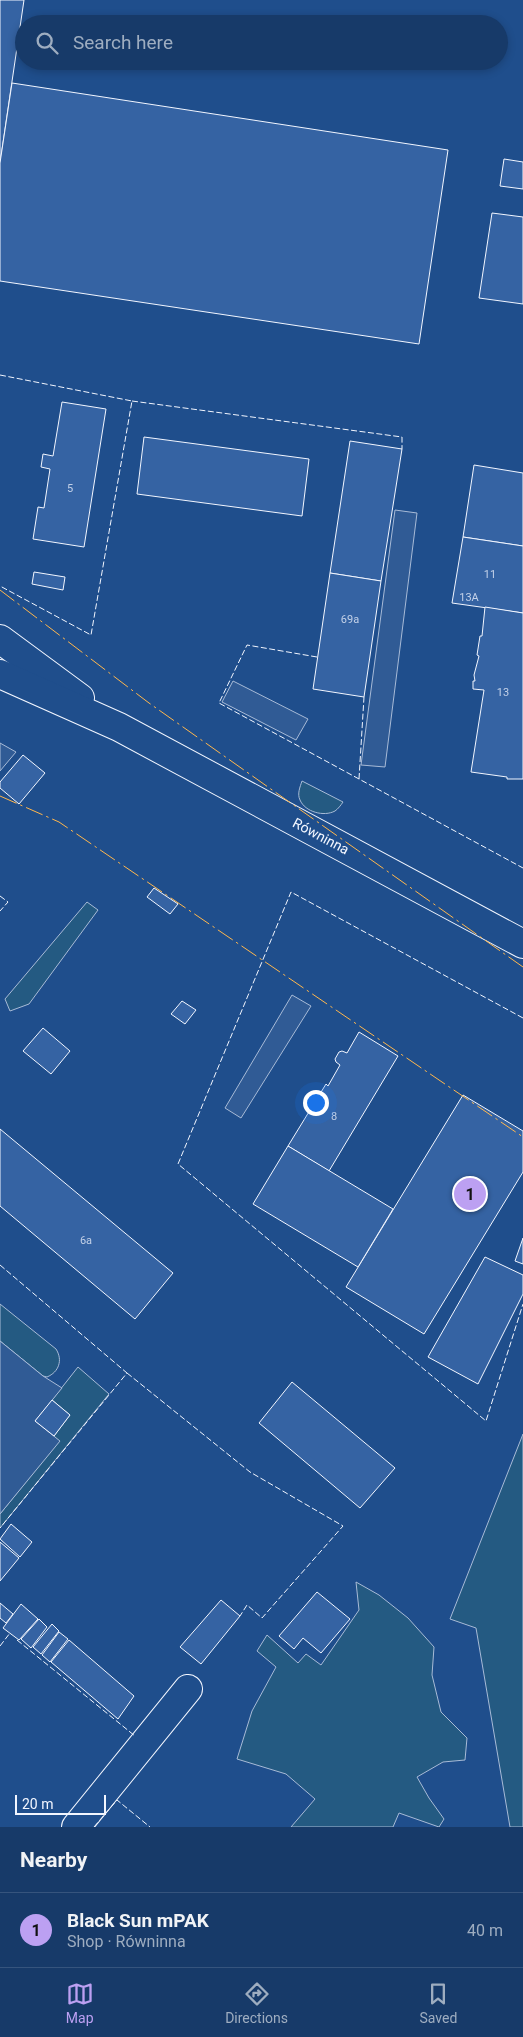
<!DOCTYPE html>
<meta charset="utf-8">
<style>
:root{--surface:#173a69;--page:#20416f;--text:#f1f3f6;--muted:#9eadc0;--line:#36547d;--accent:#bca0f2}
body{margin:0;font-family:Roboto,sans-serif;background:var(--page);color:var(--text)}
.scale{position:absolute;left:15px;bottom:12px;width:91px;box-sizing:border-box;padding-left:5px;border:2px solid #f2f6ff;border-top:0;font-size:14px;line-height:18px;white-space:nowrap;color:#f2f6ff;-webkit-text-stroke:4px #1f4e8c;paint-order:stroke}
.you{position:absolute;left:315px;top:1102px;width:18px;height:18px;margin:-12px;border:4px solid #fff;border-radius:50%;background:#1a73e8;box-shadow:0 0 0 8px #1a73e833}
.badge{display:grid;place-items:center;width:32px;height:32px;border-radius:50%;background:var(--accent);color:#111;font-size:16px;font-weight:700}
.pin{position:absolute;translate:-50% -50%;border:2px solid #fff;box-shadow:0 1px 5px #0006}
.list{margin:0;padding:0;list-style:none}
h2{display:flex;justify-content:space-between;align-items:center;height:65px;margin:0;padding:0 20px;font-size:21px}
h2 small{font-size:16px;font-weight:400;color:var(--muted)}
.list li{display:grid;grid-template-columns:32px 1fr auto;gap:15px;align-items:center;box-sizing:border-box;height:75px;padding:0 20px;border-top:1px solid var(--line)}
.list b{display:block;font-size:19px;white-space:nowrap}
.list p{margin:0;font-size:16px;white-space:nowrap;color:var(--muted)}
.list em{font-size:16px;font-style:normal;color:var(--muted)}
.icon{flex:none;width:28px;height:28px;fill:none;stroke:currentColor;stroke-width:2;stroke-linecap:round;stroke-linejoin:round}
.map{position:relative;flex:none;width:523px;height:1827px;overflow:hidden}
.search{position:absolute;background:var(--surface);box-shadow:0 2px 8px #0003;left:15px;right:15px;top:15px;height:55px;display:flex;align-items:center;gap:12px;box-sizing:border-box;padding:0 18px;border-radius:28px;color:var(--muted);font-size:19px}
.sheet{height:140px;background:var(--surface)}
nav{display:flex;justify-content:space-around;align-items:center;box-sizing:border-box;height:70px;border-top:1px solid var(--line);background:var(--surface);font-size:14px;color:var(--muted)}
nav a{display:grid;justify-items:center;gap:2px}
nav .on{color:var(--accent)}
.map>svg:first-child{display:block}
</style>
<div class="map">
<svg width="523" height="1827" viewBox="0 0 523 1827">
<rect width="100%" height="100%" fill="#1f4e8c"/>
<g fill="#245a82" stroke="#a8bbd7">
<path d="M302,781L343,802C341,805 338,809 335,811C324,817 305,812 300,800C297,794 300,787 302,781Z"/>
<polygon points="87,902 98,910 29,1004 10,1011 5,999"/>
<path d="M0,1304L56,1349C63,1360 59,1372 47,1377L43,1376L0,1341Z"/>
<polygon points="78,1367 109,1394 0,1528 0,1514 59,1441 54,1436 70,1415 52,1400"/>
<polygon points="523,1434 523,1827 510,1827 476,1628 450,1619"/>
<polygon points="356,1582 379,1595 408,1618 434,1647 432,1675 441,1712 467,1738 465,1760 443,1762 417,1777 429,1798 444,1819 439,1827 399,1813 393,1827 291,1827 315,1799 286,1774 237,1759 252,1711 276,1667 257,1651 267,1635 298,1663 306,1654 321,1665 359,1610"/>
</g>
<g fill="#305b95" stroke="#a8bbd7">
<polygon points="395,510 417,513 385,767 361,765"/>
<polygon points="233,681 308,719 296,740 222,702"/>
<polygon points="0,743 16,752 0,771"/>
<polygon points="292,995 311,1006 241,1118 225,1108"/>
<polygon points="0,1341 43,1376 62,1388 35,1421 60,1441 0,1514"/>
</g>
<g fill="#3563a3" stroke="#f2f6ff">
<polygon points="0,0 24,0 0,163"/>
<polygon points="12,83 448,150 419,344 0,281 0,163"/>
<polygon points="504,159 523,162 523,189 500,186"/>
<polygon points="492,213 523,217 523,304 479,298"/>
<polygon points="62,402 106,409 84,547 33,539 38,507 44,508 50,469 41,467 43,454 53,456"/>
<polygon points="144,437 309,459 302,516 137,494"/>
<polygon points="350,441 402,449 381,581 330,573"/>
<polygon points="474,465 523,473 523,546 463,537"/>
<polygon points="463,537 523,546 523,613 452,603"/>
<polygon points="34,572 65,577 63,590 32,584"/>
<polygon points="330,573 381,581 364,697 313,689"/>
<polygon points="485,607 523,613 523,779 507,779 507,777 471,772 484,690 473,689 473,681 475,681 474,675 479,656 477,655 480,636 482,636"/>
<polygon points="23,755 45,773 19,804 0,788 0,782"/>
<polygon points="154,888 178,904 170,914 147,897"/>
<polygon points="182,1001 196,1010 185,1024 171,1014"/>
<polygon points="43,1028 70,1051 51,1074 23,1051"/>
<polygon points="359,1032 398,1056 329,1171 288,1146 326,1084 328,1086 340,1065 336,1062 335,1059 339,1052 342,1051 347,1053"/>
<polygon points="463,1095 523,1131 523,1172 424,1334 346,1287"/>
<polygon points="0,1129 173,1273 135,1319 0,1206"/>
<polygon points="288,1146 393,1209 358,1267 253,1204"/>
<polygon points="523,1238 523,1264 515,1261"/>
<polygon points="485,1257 523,1275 523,1294 478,1384 428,1357"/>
<polygon points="292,1382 395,1468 360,1508 259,1423"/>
<polygon points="52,1400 70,1415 54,1436 35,1421"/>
<polygon points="11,1524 32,1542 20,1557 0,1539"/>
<polygon points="0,1542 19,1558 0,1581"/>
<polygon points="317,1592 350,1619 321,1653 303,1638 294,1649 279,1636"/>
<polygon points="221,1600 240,1616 201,1664 180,1647"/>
<polygon points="0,1603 13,1614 6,1623 0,1618"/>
<polygon points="21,1604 38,1619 19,1640 3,1628"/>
<polygon points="39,1619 47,1627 31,1648 21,1639"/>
<polygon points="52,1624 59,1631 41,1654 33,1647"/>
<polygon points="59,1632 68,1639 50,1662 42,1655"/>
<polygon points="69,1640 134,1696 118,1719 51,1662"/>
</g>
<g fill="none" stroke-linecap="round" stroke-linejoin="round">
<g stroke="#f2f6ff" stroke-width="30">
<polyline id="street" points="76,1827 188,1689"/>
</g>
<g stroke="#f2f6ff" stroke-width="30">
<g id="secondary">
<polyline points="0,639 80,698"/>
<polyline points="0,674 119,727 523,944"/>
</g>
</g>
<use href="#street" stroke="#1f4e8c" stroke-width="28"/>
<use href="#secondary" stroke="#1f4e8c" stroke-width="28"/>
<g stroke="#f2f6ff" stroke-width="1" stroke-dasharray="6 2.5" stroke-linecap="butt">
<polyline points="0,375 132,401 91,635 0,586"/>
<polyline points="132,401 402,437 402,449"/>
<polyline points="317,657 247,645 219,703 523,868"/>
<polyline points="359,779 364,697"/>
<polyline points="0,896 8,902 0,911"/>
<polyline points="523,1018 291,892 178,1164 486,1421 523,1304"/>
<polyline points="0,1265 127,1373 0,1528"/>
<polyline points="127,1373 250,1472 343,1526 262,1618 247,1605 240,1616"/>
<polyline points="17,1640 135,1736"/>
<polyline points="0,1646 10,1633"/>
<polyline points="94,1827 117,1800 150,1827"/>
</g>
<g stroke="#ffb74d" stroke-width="1" stroke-dasharray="18 4 2.5 4" stroke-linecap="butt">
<polyline points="0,590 149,703 523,967"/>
<polyline points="0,796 59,822 523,1137"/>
</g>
</g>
<g text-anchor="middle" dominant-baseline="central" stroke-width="4" stroke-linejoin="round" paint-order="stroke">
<g font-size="11" fill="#c3d1e8">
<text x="70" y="488">5</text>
<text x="490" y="574">11</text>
<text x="469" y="597">13A</text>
<text x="350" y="619">69a</text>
<text x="503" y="692">13</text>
<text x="334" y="1116">8</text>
<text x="86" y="1240">6a</text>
</g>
<g font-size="14" fill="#f2f6ff" stroke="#1f4e8c">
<text transform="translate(321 836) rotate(28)">Równinna</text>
</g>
</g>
</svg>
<div class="scale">20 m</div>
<div class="you"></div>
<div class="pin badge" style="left:470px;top:1194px">1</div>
<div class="search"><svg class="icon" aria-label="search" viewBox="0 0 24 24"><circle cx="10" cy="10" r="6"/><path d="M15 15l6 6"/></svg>Search here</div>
</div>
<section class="sheet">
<h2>Nearby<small></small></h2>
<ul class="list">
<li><span class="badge">1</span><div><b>Black Sun mPAK</b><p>Shop · Równinna</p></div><em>40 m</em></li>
</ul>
</section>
<nav>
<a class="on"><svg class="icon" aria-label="map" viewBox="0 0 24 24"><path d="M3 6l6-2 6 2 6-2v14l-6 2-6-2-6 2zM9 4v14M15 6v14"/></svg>Map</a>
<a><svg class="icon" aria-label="directions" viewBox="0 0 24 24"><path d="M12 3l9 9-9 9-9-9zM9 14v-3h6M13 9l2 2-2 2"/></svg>Directions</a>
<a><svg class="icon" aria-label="saved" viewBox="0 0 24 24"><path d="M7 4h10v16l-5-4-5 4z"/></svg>Saved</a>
</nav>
